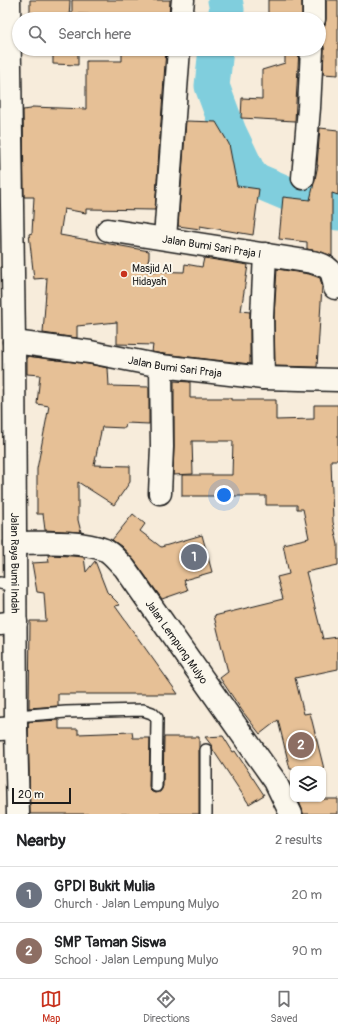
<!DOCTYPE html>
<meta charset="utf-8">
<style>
:root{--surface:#fff;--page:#f2f2f2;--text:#202124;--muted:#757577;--line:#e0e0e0;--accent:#c8321e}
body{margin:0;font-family:Pangolin,sans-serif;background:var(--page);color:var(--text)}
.controls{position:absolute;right:12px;bottom:12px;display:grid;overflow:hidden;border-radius:8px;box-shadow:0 1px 3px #0004}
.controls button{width:36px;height:36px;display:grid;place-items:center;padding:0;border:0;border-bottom:1px solid var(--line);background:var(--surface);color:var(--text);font:20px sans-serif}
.scale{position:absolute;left:12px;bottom:10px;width:59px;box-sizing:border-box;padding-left:4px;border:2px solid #1c1c1c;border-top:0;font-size:11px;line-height:14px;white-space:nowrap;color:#1c1c1c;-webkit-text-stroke:3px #fbf7ec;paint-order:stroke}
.you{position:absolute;left:224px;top:495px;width:14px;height:14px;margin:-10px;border:3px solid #fff;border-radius:50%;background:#1a73e8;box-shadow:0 0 0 6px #1a73e833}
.badge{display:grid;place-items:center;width:26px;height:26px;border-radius:50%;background:var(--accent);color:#fff;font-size:13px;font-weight:700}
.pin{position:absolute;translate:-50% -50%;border:2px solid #fff;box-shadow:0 1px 4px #0006}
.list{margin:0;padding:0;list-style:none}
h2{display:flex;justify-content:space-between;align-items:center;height:52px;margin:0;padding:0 16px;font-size:17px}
h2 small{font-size:13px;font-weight:400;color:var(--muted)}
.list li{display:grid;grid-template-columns:26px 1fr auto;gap:12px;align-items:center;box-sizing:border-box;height:56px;padding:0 16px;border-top:1px solid var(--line)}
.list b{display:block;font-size:15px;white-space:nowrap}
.list p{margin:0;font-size:13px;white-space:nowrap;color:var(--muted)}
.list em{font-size:13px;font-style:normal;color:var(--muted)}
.icon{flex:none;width:22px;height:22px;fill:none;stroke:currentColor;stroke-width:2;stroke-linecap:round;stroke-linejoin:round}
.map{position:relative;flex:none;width:338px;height:814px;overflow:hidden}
.search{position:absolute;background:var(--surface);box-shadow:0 1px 3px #0004;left:12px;right:12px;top:12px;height:44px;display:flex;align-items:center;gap:10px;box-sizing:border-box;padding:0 14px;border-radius:22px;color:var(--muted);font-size:15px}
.sheet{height:164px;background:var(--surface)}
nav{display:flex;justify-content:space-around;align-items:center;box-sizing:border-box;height:56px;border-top:1px solid var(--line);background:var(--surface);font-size:11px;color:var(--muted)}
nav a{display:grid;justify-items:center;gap:2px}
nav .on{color:var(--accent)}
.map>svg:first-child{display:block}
</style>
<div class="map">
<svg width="338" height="814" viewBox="0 0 338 814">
<rect width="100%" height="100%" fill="#f7ecdb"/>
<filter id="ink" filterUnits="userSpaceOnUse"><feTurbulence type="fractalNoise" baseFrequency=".025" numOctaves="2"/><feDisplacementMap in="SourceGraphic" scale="8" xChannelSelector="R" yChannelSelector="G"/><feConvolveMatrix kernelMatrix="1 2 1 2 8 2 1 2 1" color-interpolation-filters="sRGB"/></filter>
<g filter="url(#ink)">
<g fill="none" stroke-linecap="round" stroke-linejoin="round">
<g stroke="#80cedd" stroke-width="35">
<polyline points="224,19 227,10 225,0"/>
<polyline points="216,49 212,86 229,132 251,178 298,198 338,213"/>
</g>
</g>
<g fill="#e6c096" stroke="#1c1c1c">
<polygon points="30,0 70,0 69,19 30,19"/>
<polygon points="72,0 170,0 169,19 122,19 122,15 72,14"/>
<polygon points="268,0 302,0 302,19 268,18"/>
<polygon points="326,0 338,0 338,75 323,74 324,49 323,43 319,39 319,30 325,26 326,19"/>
<polygon points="53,49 78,49 78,65 53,64"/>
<polygon points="122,49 166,49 155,210 86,209 86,213 64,209 60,235 149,251 149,257 146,271 184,272 185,264 202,267 204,258 248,265 241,311 250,312 250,364 163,354 152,352 153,345 117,344 117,322 77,326 77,338 43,333 47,278 34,279 29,234 32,233 34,197 24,197 23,110 31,109 32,107 86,109 86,61 122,61"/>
<polygon points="285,49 299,49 295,121 241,118 242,98 262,99 262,70 285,63"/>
<polygon points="186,121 216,122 229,144 237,186 259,189 253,235 200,226 200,229 178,226"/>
<polygon points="320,128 338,130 338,195 332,193 332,256 322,252 307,249 307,242 279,239 283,197 310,200 315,179 318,165 317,165"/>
<polygon points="277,269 309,274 320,278 322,286 317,367 275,366 274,317"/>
<polygon points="27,356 88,364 108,368 109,386 149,387 149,424 126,423 125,428 102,427 94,465 130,466 130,482 114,505 78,482 78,520 81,532 45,530 43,514 37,514 37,469 49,406 37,404 40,375 27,374"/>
<polygon points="174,381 190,382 190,398 231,398 231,400 276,400 276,420 314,419 314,405 338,405 338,460 331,460 333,522 338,545 338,565 306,572 323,639 338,637 338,669 295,678 304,714 310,713 324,769 290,769 278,720 260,734 243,712 220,678 228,672 214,616 283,599 277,577 289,574 283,544 309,538 303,509 297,509 297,505 266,505 266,496 182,496 182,475 232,475 233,441 192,441 193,474 173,475 174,447"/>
<polygon points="133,514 145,524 140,531 161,547 202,535 212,572 184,580 188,590 162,599 134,560 121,546 112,540"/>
<polygon points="48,555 72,556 84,557 86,572 95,561 107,592 120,605 115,606 178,694 58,694 58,706 29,708 30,621 46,621 44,593 37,592 32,563 49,562"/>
<polygon points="59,720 59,729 78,729 78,734 132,732 133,738 150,738 149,786 150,790 152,792 156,793 160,792 162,789 163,786 164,737 199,737 199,814 30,814 28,722"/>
<polygon points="223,736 233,752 235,751 264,795 249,804 213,750 212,746 205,737"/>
<polygon points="298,799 338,799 338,814 303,814 302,809"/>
</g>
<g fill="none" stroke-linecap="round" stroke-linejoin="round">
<g stroke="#1c1c1c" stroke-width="14">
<g id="service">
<polyline points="0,583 15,586"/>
<polyline points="16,716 66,712 143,710 152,713 157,718 156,786"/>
<polyline points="206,814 206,750"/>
</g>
</g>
<g stroke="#1c1c1c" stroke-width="25">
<g id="minor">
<polyline points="181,19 183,0"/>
<polyline points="314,19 314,0"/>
<polyline points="303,178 309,108 312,49"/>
<path id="s1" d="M108,230L312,262C331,267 332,269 335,288"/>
<polyline points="165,238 179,49"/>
<path id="s2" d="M14,342L90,352L161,366L263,378L338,380"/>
<polyline points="263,378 262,317 265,254"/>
<polyline points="160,493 162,447 161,366"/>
<path id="s3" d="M15,543C42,543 80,540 105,550C112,553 118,562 124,567L275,781L291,814"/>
<polyline points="0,624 16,622"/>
<polyline points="0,729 16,728"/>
</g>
</g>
<g stroke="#1c1c1c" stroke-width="25">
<g id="tertiary">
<path id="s4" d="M9,0L14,342L16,728L18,814"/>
</g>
</g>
<use href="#service" stroke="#fbf7ec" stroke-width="11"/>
<use href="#minor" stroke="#fbf7ec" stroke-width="22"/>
<use href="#tertiary" stroke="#fbf7ec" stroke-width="22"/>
</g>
</g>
<circle fill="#c8321e" stroke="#fbf7ec" stroke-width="1.5" cx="124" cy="274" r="4"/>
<g text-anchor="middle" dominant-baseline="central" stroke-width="4" stroke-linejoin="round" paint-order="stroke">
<g font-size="11" fill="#1c1c1c" stroke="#fbf7ec">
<text stroke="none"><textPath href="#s1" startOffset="105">Jalan Bumi Sari Praja I</textPath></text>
<text stroke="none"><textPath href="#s2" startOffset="163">Jalan Bumi Sari Praja</textPath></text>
<text stroke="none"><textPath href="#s4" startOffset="563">Jalan Raya Bumi Indah</textPath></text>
<text stroke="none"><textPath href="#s3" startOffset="208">Jalan Lempung Mulyo</textPath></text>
</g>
<g font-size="11" fill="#1c1c1c" stroke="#fbf7ec" text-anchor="start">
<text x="132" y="268">Masjid Al<tspan x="132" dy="13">Hidayah</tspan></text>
</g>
</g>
</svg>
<div class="controls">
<button><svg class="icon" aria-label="layers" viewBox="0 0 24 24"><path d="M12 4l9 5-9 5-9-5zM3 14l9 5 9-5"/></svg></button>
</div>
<div class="scale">20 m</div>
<div class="you"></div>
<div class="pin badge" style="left:194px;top:557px;background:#6b7280">1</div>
<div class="pin badge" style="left:301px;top:745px;background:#8d6e63">2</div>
<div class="search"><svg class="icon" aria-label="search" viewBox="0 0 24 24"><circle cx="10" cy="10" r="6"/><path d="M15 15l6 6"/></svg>Search here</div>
</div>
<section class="sheet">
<h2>Nearby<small>2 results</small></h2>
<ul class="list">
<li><span class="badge" style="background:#6b7280">1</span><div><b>GPDI Bukit Mulia</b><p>Church · Jalan Lempung Mulyo</p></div><em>20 m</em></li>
<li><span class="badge" style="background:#8d6e63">2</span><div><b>SMP Taman Siswa</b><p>School · Jalan Lempung Mulyo</p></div><em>90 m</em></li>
</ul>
</section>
<nav>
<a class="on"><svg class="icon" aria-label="map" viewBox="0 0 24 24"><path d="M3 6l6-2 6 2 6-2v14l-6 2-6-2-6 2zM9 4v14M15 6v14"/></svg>Map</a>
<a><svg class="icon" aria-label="directions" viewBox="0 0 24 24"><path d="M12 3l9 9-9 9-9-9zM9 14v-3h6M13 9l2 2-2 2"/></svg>Directions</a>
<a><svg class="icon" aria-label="saved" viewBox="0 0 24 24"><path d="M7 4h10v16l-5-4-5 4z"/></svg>Saved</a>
</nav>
